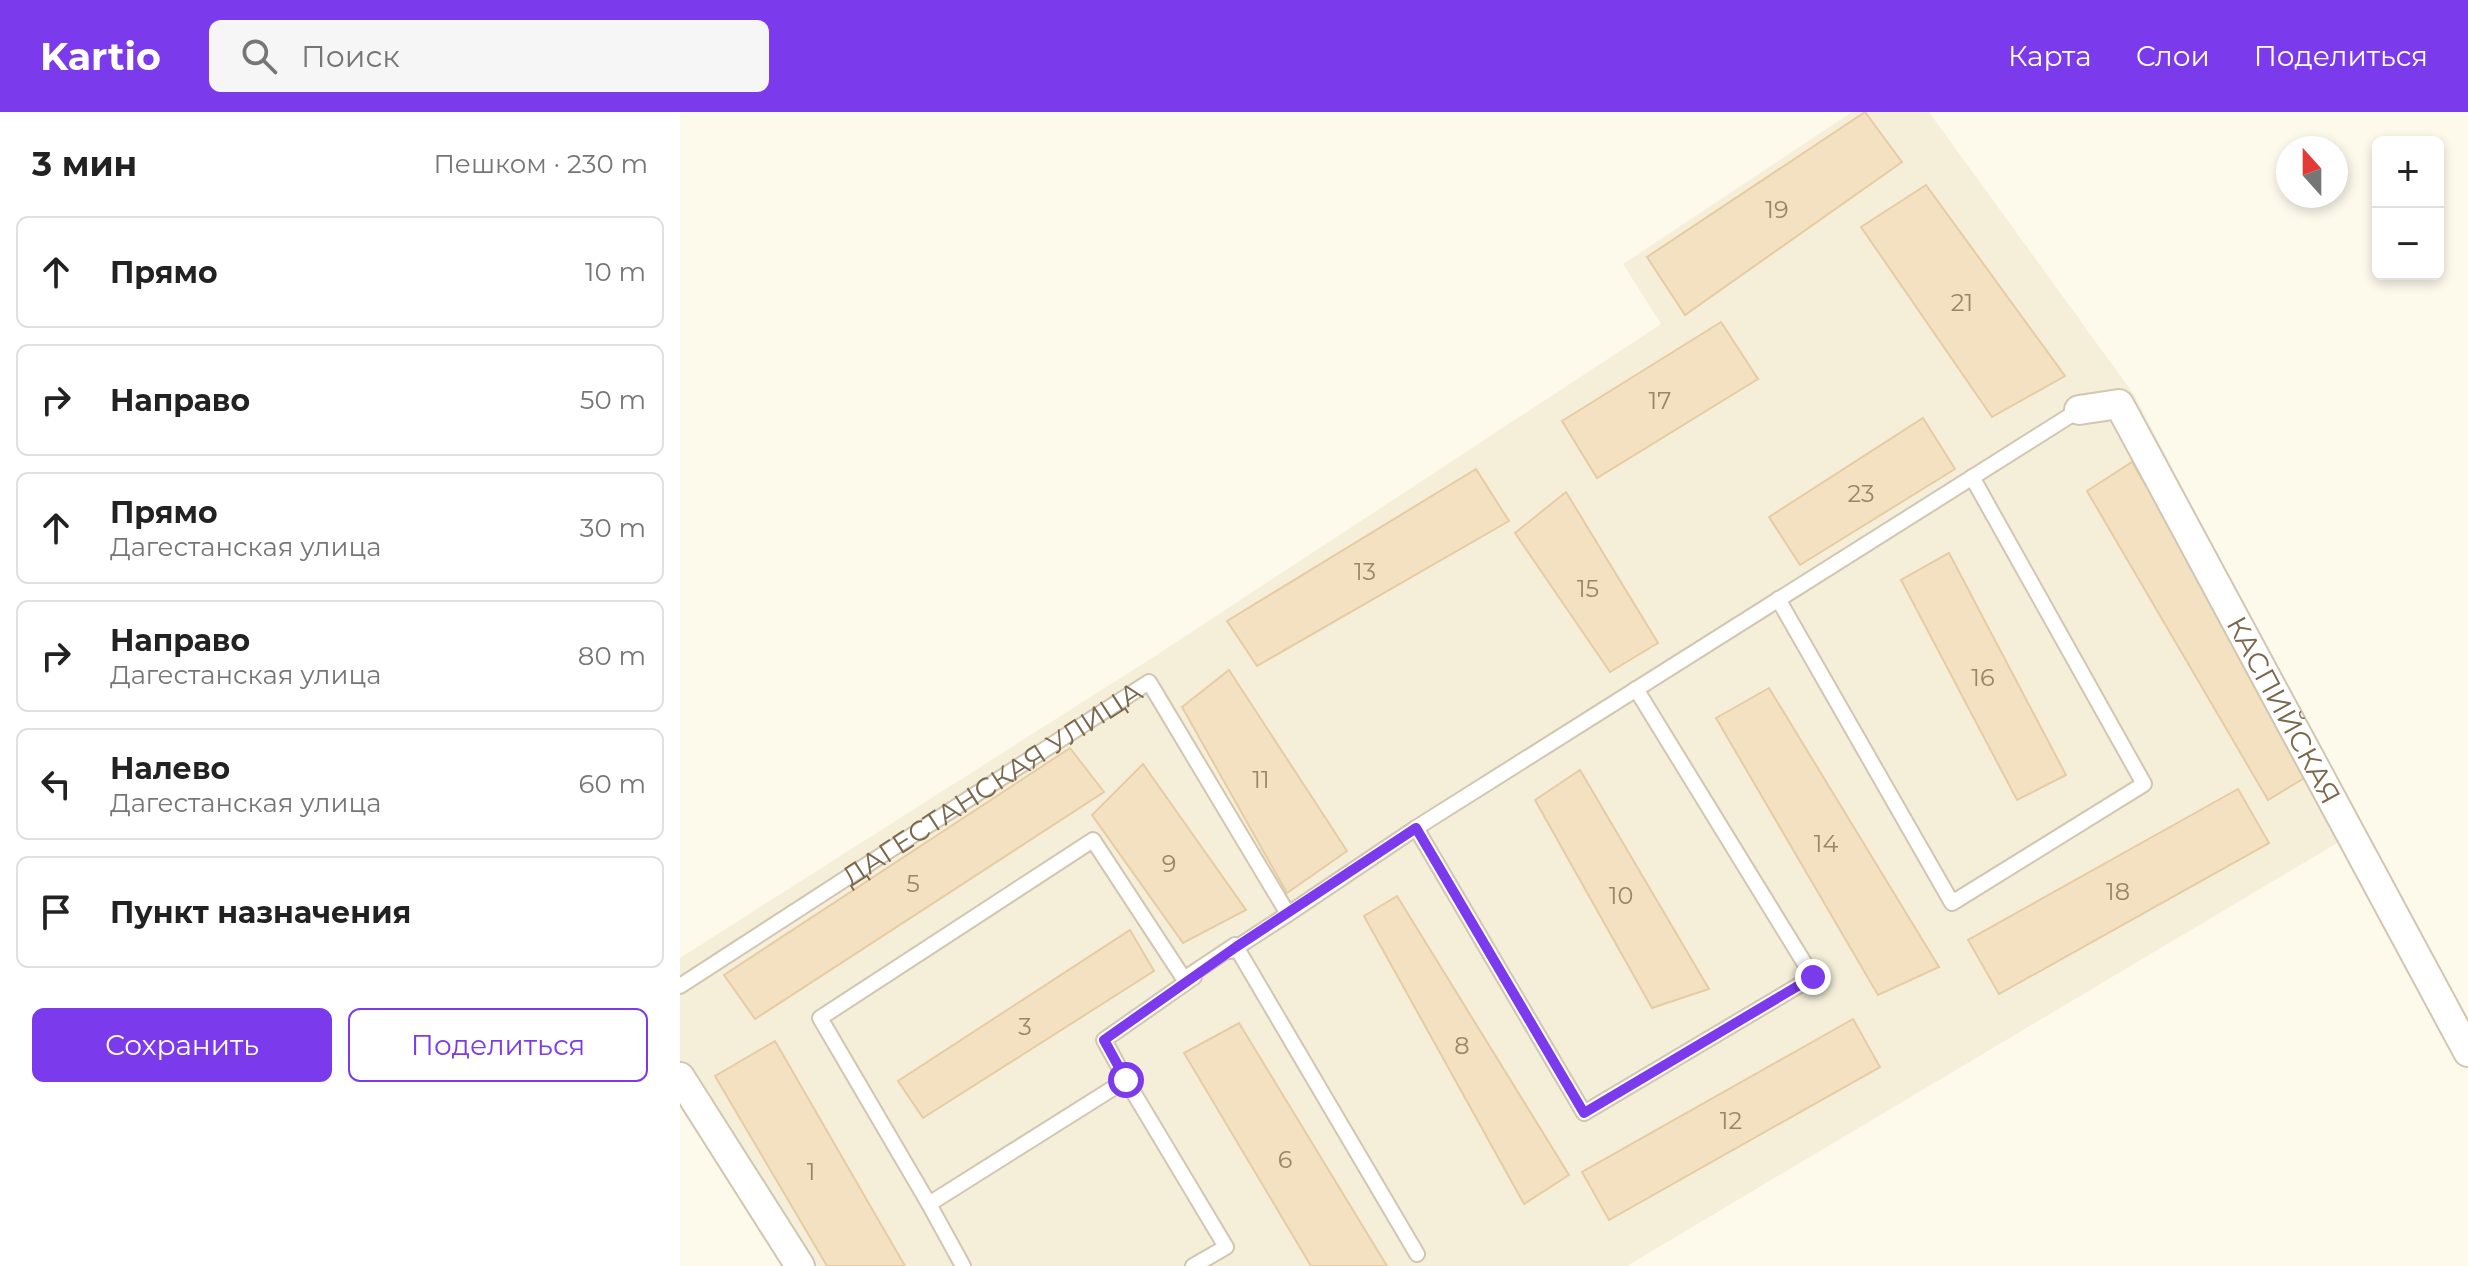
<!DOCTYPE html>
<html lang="ru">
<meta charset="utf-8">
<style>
:root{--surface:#fff;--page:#f6f6f6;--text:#222;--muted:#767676;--line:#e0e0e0;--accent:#7c3aed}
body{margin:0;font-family:Montserrat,sans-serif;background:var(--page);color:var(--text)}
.controls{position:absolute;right:24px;top:24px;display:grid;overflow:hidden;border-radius:12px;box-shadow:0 4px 12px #0003}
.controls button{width:72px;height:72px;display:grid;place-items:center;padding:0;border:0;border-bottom:2px solid var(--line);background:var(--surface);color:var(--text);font:40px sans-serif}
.compass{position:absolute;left:1596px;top:24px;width:72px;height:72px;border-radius:50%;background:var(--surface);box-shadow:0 4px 12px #0003;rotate:339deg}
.stop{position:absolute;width:24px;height:24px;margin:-18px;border:6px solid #7c3aed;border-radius:50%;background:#fff}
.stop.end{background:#7c3aed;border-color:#fff;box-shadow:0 2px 8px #0008}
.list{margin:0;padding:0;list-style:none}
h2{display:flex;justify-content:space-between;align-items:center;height:104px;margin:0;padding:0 32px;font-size:34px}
h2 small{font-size:26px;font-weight:400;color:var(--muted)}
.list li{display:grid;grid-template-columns:52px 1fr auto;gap:24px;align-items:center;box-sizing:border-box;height:112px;margin:0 16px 16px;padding:0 16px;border:2px solid var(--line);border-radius:12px}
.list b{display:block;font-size:30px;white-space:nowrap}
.list p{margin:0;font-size:26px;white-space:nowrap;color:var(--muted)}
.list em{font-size:26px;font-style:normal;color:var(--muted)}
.actions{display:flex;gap:16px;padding:24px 32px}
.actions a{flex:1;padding:18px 0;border:2px solid var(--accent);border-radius:12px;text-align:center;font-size:28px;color:var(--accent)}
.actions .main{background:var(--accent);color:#fff}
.icon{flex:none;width:44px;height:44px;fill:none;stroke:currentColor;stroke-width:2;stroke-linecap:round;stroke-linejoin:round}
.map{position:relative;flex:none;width:1788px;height:1154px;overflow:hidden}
header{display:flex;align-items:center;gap:48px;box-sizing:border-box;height:112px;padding:0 40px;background:var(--accent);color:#fff}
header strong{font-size:38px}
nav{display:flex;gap:44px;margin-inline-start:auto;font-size:28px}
.search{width:560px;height:72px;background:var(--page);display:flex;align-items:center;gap:20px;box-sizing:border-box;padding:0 28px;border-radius:12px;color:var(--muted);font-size:30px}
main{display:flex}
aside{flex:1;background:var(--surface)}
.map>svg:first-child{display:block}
</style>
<header>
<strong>Kartio</strong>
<div class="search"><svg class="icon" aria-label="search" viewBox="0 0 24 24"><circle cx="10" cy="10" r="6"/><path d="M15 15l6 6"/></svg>Поиск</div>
<nav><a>Карта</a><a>Слои</a><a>Поделиться</a></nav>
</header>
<main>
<aside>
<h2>3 мин<small>Пешком · 230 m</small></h2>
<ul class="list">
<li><svg class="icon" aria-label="ahead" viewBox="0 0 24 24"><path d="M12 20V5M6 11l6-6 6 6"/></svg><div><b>Прямо</b></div><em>10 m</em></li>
<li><svg class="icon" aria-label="right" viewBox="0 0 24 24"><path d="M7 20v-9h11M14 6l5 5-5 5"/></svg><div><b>Направо</b></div><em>50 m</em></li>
<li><svg class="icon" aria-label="ahead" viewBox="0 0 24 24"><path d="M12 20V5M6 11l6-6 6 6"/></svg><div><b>Прямо</b><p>Дагестанская улица</p></div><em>30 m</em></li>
<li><svg class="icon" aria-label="right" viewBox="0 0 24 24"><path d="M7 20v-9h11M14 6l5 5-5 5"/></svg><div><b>Направо</b><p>Дагестанская улица</p></div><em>80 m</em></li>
<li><svg class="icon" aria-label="left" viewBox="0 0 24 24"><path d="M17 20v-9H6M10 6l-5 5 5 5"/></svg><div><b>Налево</b><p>Дагестанская улица</p></div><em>60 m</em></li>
<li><svg class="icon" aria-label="arrive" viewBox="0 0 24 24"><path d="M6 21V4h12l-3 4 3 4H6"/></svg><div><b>Пункт назначения</b></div></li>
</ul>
<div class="actions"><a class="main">Сохранить</a><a>Поделиться</a></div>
</aside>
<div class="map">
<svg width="1788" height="1154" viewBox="0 0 1788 1154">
<rect width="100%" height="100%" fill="#fdfaec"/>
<polygon fill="#f5efda" points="1172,0 1249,0 1455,284 1679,718 947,1154 103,1154 0,990 0,846 475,544 981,212 943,152"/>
<g fill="#f3e1c2" stroke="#e7cca2" stroke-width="2">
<polygon points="1185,0 1222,50 1005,203 967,145"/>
<polygon points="1246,73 1385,264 1312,305 1181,115"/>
<polygon points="1041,210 1078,267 917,366 882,309"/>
<polygon points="1243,306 1275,357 1120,453 1089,405"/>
<polygon points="1452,350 1636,659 1588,688 1407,379"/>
<polygon points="796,357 829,409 577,554 547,509"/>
<polygon points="886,380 978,531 930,560 835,421"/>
<polygon points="1269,441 1386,663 1337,688 1221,468"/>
<polygon points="549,558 667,739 607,781 502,595"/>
<polygon points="1089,576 1259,855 1198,883 1036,606"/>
<polygon points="390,636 424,680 75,907 44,863"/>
<polygon points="463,652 566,798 503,831 412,703"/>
<polygon points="900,658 1029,877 972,896 855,688"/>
<polygon points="1558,677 1589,731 1319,882 1288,828"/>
<polygon points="717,784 889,1063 844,1092 684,804"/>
<polygon points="450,818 474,859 243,1006 218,969"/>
<polygon points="1173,907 1200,955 929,1108 902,1060"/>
<polygon points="559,911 707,1154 631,1154 504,941"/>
<polygon points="95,929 225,1154 147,1154 35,964"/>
</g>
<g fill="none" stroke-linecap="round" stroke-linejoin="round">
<g stroke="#d1c6b0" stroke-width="18">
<g id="service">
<polyline points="1098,487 1272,791 1464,672 1292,365"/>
<polyline points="736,716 904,1001 1133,865 956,577"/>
<polyline points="551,839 608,802"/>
<path id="s1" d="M0,874L469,570L608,802L736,716L1399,298"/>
<polyline points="446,968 424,928 514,865"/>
<polyline points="249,1092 140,906 413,728 504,867 555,833 737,1142"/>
<polyline points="283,1154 249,1092 446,968 546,1135 513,1154"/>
</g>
</g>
<g stroke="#d1c6b0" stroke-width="32">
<g id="minor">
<path id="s2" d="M1399,298L1439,292L1788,940"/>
<polyline points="0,965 120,1154"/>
</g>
</g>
<use href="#service" stroke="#fff" stroke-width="14"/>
<use href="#minor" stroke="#fff" stroke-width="28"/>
</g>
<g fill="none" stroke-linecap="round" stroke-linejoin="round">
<polyline stroke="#7c3aed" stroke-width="10" points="446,968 424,928 556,835 736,716 904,1001 1133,865"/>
</g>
<g text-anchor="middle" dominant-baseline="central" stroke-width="7" stroke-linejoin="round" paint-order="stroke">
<g font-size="24" fill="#98866a">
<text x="1097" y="97">19</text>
<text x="1282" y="190">21</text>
<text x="980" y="288">17</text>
<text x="1181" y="381">23</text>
<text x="685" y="459">13</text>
<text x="908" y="476">15</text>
<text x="1303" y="565">16</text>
<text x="581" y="667">11</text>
<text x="1146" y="731">14</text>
<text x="489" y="751">9</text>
<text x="233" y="771">5</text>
<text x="1438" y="779">18</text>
<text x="941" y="783">10</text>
<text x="345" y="914">3</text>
<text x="782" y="933">8</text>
<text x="1051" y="1008">12</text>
<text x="605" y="1047">6</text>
<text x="131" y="1059">1</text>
</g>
<g font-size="28" fill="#7a674c" stroke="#fffdf3">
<text stroke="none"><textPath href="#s2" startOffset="388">КАСПИЙСКАЯ</textPath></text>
<text stroke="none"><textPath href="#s1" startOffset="372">ДАГЕСТАНСКАЯ УЛИЦА</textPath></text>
</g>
</g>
</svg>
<div class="controls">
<button>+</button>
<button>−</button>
</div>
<svg class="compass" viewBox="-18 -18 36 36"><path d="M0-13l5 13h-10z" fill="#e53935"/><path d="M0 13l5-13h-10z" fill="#767676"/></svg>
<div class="stop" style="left:446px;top:968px"></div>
<div class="stop end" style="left:1133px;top:865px"></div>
</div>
</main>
